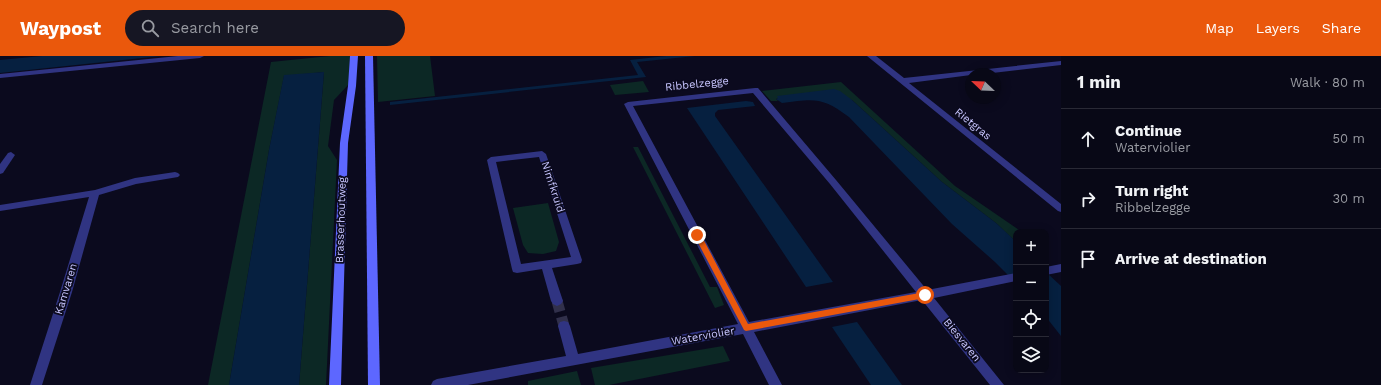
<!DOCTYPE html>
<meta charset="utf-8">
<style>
:root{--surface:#080816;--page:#161623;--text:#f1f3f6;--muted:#989aa1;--line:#292935;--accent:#ea580c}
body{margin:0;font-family:"Work Sans",sans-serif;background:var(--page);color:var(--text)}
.controls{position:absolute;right:12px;bottom:12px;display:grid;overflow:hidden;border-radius:8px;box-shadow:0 2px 10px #0003}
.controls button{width:36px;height:36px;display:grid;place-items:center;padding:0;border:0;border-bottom:1px solid var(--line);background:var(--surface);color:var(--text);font:20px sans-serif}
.compass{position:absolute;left:965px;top:12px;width:36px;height:36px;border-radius:50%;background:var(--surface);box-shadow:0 2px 10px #0003;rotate:293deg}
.stop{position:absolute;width:12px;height:12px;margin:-9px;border:3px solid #ea580c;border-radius:50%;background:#fff}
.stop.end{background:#ea580c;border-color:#fff;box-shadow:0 1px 4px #0008}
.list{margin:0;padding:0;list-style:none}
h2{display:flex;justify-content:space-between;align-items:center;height:52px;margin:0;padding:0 16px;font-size:17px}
h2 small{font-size:13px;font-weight:400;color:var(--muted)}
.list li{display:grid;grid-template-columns:26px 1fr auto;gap:12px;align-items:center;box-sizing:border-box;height:60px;padding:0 16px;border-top:1px solid var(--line)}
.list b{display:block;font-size:15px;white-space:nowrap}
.list p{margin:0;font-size:13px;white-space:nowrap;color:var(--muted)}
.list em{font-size:13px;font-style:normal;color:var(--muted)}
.icon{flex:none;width:22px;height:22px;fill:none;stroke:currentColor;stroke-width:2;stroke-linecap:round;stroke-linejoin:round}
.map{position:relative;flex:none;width:1061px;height:329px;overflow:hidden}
header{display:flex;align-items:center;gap:24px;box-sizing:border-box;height:56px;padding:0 20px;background:var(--accent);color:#fff}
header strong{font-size:19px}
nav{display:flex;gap:22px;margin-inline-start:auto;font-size:14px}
.search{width:280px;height:36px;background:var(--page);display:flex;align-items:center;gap:10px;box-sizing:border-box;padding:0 14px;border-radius:22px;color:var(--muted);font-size:15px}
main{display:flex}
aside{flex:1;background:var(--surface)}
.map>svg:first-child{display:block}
</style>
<header>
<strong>Waypost</strong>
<div class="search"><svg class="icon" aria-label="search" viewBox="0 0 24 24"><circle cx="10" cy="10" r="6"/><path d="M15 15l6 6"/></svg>Search here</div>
<nav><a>Map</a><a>Layers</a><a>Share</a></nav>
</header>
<main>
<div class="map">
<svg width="1061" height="329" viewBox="0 0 1061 329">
<rect width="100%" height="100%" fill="#0b0a1e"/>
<g fill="#0c2825">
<polygon points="330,0 350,0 349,28 334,44 328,90 337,104 326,329 299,329 324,16 284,20 269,94 229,329 208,329 271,6"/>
<polygon points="377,0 430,0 435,40 378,46"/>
<polygon points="643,25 649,36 615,39 610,29"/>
<polygon points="841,26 955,130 1022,176 1016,176 1016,186 996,167 942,126 852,44 778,42 776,43 778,45 771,45 762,35"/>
<polygon points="633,91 638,91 710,231 717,231 724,249 715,252"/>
<polygon points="548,147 559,186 556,195 543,198 528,197 523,189 513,152"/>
<polygon points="723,290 730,305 609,329 595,329 591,312"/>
<polygon points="577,315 581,329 528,329 528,325"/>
</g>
<g fill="#062040">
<polygon points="42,0 161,0 0,17 0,4"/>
<polygon points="666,0 695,0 637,6 646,21 390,49 390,46 638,19 630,4"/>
<polygon points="324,16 299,329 229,329 269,94 284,19"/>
<path d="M834,33L840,35L852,44L942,126L996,167L1010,180L1016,186V227L995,206L952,168L849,61C822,40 813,43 782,47L776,43L778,42L777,40Z"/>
<polygon points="746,45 753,46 755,50 718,54 715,57 715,60 833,226 806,231 687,52"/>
<polygon points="1046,216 1061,230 1061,280 1046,261"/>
<polygon points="857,266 902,329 871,329 832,271"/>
</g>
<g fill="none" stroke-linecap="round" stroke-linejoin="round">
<polyline stroke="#31304b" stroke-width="11" stroke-dasharray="11 5.5" stroke-linecap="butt" points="557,245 564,270"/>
<g fill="#303482" fill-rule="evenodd">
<polygon points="178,0 204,0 200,2 0,22 0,18"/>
<polygon points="867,0 876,0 904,22 1061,5 1061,9 984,18 971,18 971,19 909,27 1061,148 1061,156 1058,155"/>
<path d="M755,32H758L836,124L927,234L1016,217V225L934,242L1004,329H990L922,244L754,276L782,329H769L743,278L468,329H431L433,325L437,323L566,300L558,270L560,266L564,265L568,266L570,270L578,298L738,268L624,48L628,46ZM753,37L830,128L916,236L749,266L633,50Z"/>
<path d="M542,95L546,98L582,204L581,207L577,208L552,212L563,245L561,248L557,250L553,248L551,245L542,213L517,217L513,216L512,213L487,104L491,101ZM539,101L571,201L521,208L496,106Z"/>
<polygon points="11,96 15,99 3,117 0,118 0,108 8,97"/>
<polygon points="175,116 178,117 180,119 178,121 136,128 99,139 72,236 42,329 30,329 60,236 89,141 0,155 0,149 95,134 135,122"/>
<polygon points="1061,208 1061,216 1046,219 1046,211"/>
</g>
<g fill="#5d67ff" fill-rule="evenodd">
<polygon points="350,0 358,0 356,30 348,87 341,329 329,329 340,87 348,30"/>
<polygon points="365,0 373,0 380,329 368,329"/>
</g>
</g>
<polygon fill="#ea580c" points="695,177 700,177 748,268 925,236 929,239 925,242 746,275 744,274 694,179"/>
<g text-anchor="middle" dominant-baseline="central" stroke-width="3.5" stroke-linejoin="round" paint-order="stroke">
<g font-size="11" fill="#c8c6ff" stroke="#0b0a1e">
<text transform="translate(697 28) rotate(-6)">Ribbelzegge</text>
<text transform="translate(973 68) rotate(39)">Rietgras</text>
<text transform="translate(553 131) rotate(72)">Nimfkruid</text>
<text transform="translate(341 164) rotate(-88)">Brasserhoutweg</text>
<text transform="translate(66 233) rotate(-73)">Kamvaren</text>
<text transform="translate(703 280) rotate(-10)">Waterviolier</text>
<text transform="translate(962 284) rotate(51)">Biesvaren</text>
</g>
</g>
</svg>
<div class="controls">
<button>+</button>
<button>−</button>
<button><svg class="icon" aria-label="locate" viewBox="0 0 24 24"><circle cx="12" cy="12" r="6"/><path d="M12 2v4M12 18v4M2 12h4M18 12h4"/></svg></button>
<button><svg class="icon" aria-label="layers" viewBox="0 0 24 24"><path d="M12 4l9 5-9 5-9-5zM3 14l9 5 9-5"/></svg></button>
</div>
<svg class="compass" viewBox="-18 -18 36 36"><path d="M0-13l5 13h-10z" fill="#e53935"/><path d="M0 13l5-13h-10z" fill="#989aa1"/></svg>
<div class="stop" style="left:925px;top:239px"></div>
<div class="stop end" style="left:697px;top:179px"></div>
</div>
<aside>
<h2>1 min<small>Walk · 80 m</small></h2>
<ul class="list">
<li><svg class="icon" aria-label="ahead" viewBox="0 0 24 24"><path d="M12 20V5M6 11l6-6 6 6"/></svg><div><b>Continue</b><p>Waterviolier</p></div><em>50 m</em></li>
<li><svg class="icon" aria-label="right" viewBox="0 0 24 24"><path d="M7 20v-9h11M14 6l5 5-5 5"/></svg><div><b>Turn right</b><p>Ribbelzegge</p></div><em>30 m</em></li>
<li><svg class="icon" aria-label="arrive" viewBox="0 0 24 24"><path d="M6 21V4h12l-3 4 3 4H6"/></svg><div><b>Arrive at destination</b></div></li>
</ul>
</aside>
</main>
